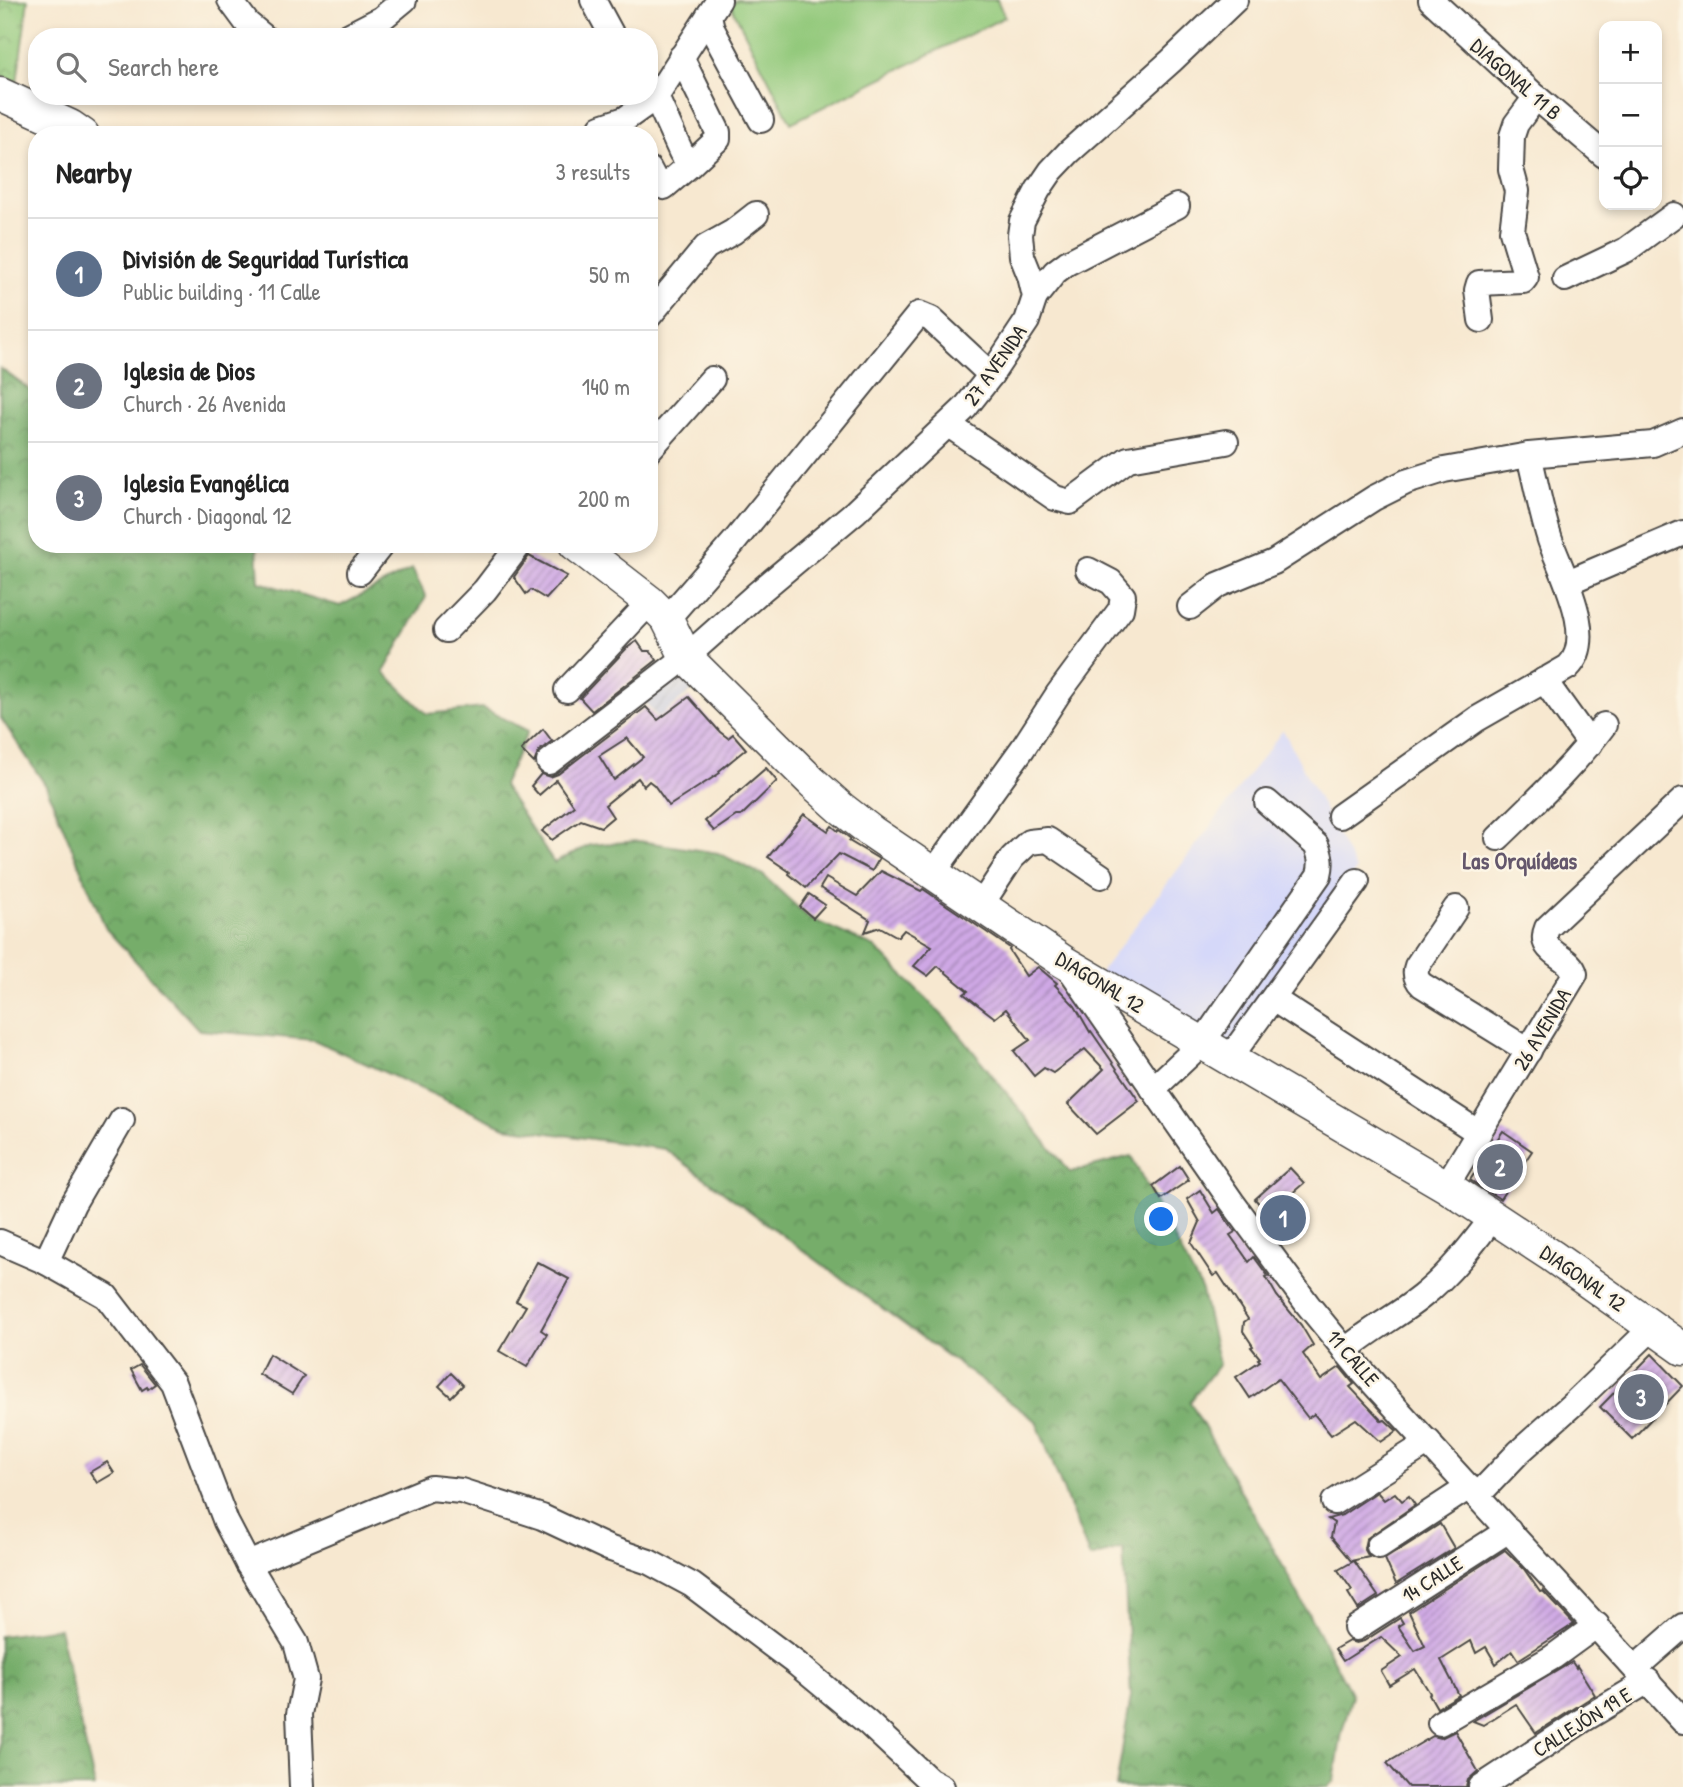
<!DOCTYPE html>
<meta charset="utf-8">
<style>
:root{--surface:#fff;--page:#f6f6f6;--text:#222;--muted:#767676;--line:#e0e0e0;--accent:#1a73e8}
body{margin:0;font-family:"Patrick Hand",sans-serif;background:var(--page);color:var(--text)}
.controls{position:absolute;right:21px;top:21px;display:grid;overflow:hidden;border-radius:14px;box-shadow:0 4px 10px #0003}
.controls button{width:63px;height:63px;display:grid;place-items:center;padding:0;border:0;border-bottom:2px solid var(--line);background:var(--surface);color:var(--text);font:35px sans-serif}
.you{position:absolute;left:1162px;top:1220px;width:24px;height:24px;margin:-18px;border:5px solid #fff;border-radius:50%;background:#1a73e8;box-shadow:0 0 0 10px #1a73e833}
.badge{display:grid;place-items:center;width:46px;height:46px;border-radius:50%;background:var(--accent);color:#fff;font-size:23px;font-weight:700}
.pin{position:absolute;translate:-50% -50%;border:4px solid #fff;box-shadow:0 2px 7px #0006}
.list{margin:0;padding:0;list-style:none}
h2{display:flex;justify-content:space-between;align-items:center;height:91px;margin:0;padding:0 28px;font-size:30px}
h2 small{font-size:23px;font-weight:400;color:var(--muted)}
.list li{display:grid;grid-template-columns:46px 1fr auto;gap:21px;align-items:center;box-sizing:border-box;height:112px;padding:0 28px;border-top:2px solid var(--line)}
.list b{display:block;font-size:26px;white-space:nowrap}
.list p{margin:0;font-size:23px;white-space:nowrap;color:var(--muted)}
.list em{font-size:23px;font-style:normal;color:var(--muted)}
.icon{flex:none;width:38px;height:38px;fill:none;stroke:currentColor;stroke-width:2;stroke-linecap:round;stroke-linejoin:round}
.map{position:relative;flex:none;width:1683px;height:1787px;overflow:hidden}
.search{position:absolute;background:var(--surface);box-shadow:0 4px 10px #0003;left:28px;top:28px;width:630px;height:77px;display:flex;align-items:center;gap:18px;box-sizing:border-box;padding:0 24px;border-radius:28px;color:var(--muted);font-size:26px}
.panel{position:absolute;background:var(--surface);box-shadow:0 4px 10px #0003;left:28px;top:126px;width:630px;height:427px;border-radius:28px}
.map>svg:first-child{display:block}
</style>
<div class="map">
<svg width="1683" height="1787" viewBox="0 0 1683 1787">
<defs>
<pattern id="industrial-furrows" width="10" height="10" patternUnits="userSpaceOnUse" patternTransform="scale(1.75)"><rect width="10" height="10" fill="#bdc3de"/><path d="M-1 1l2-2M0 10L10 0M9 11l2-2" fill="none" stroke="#9a9fb4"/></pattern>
<pattern id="forest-crowns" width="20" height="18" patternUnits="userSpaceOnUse" patternTransform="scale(1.75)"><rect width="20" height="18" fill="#76ad6b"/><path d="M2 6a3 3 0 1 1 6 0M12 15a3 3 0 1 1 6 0" fill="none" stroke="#618d58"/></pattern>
<pattern id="park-crowns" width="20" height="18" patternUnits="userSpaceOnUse" patternTransform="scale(1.75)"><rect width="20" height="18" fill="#93c97b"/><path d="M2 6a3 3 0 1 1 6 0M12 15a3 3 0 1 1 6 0" fill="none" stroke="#78a365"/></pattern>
<pattern id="building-hatch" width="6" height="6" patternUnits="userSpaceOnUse" patternTransform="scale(1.75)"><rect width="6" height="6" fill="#cfa8e5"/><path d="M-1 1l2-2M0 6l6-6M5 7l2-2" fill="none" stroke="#a889ba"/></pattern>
</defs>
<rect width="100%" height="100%" fill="#fcf5e5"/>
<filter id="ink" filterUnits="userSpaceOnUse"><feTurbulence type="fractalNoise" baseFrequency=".0143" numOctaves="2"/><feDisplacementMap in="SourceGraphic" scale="14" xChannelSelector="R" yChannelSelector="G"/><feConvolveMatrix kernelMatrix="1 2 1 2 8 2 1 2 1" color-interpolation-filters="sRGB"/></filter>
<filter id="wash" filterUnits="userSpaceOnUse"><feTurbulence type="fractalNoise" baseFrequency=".00686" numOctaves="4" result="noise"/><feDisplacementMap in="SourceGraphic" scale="28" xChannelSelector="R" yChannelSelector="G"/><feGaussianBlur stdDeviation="1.57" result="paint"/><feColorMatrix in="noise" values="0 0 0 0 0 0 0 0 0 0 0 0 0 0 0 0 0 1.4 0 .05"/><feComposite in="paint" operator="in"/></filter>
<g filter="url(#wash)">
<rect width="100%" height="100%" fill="#f7e8d0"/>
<polygon fill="#d5d8f9" points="1283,730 1356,870 1231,1047 1099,974"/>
<polygon fill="url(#industrial-furrows)" points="686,668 701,684 658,718 644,701"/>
<polygon fill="#93c97b" stroke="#5f7a53" stroke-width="2" points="737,0 997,0 1005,17 791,123 730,4"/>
<g fill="url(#forest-crowns)" stroke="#506c4b" stroke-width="2">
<polygon points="0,368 37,395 37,544 257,544 259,582 340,606 412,569 426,597 384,672 427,714 483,708 528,731 503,785 554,863 590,845 639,841 718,853 763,875 809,918 875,947 952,1025 1070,1172 1131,1156 1202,1291 1219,1364 1190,1402 1278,1557 1352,1695 1342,1732 1334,1781 1326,1787 1116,1787 1131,1696 1123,1548 1090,1558 1036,1421 665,1149 505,1127 314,1040 199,1030 106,929 46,786 0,717"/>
<polygon points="59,1628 95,1787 0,1787 0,1636"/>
</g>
<polygon fill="url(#park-crowns)" stroke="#5f7a53" stroke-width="2" points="0,0 28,0 17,82 0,75"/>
<g id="blocks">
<g fill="url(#building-hatch)" fill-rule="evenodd">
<polygon points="529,556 567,576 546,599 531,590 526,594 514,577"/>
<polygon points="637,641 644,651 650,651 657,660 592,711 580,698 627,648"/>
<path d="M689,697L720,732L728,738L733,734L746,749L719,771L720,773L669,806L654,785L649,781L644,786L638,778L605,805L613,817L601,827L581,820L552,840L542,831L574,806L556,780L539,795L531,786L541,774L550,777L558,774L646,707L658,720ZM627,738L643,757L614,780L599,756Z"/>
<polygon points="543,729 552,741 539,751 534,763 521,750"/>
<polygon points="766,768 777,781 741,816 736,816 714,831 705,821"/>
<polygon points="804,814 828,831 832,826 838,831 839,830 851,839 849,841 879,859 872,871 839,854 806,888 789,874 790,872 768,857"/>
<polygon points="881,871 921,891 923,889 1010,948 1009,950 1026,976 1038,967 1057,983 1055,985 1075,1006 1090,1032 1091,1031 1139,1101 1096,1134 1068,1104 1104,1069 1085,1049 1053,1073 1044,1068 1034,1076 1014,1051 1030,1040 1006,1009 995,1018 964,994 968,991 938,966 928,976 914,966 932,946 904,930 898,937 880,927 865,932 870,920 820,888 826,878 857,896"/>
<polygon points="809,894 825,905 813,918 800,907"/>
<polygon points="1503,1131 1532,1151 1500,1199 1470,1180"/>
<polygon points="1180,1166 1189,1180 1161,1199 1153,1186"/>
<polygon points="1290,1168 1304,1183 1282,1202 1302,1224 1288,1237 1255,1199"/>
<polygon points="1200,1190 1214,1213 1219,1209 1228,1222 1235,1232 1230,1235 1249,1262 1254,1257 1268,1276 1266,1277 1277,1296 1301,1325 1313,1345 1303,1354 1321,1380 1340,1367 1354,1384 1350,1387 1382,1421 1385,1420 1397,1431 1381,1442 1356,1419 1331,1435 1314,1414 1308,1418 1278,1379 1250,1398 1236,1377 1260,1361 1258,1359 1260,1358 1251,1347 1253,1346 1243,1331 1244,1322 1248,1319 1218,1273 1213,1276 1191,1243 1200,1222 1187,1199"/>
<polygon points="537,1262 569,1279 541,1330 547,1334 527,1367 499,1351 526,1306 516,1301"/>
<polygon points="269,1354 304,1376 292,1394 259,1374"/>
<polygon points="1652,1354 1683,1386 1632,1439 1600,1407"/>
<polygon points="140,1365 155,1384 148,1389 147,1387 142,1390 131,1370"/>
<polygon points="451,1373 463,1385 451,1397 439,1386"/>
<polygon points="107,1462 114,1473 97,1483 90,1472"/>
<polygon points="1377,1492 1384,1500 1395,1493 1402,1501 1409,1496 1415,1505 1366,1539 1364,1548 1369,1557 1351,1561 1331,1537 1334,1523 1328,1519 1342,1515"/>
<polygon points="1440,1524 1454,1548 1396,1584 1385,1559"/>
<polygon points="1505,1550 1524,1569 1540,1592 1543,1591 1574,1624 1518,1660 1512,1651 1496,1664 1486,1647 1476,1653 1471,1641 1441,1660 1459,1695 1437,1708 1429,1694 1430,1693 1415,1669 1389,1685 1381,1671 1402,1657 1381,1637 1343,1661 1335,1649 1349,1641 1356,1643 1364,1641 1400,1618 1403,1623 1398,1626 1415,1651 1425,1646 1409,1612"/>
<polygon points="1354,1561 1378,1596 1358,1609 1348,1593 1352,1590 1338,1570"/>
<polygon points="1572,1662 1576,1668 1577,1666 1595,1695 1536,1733 1516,1704 1483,1725 1473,1721"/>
<polygon points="1455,1731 1478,1771 1468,1780 1466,1787 1408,1787 1387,1763 1433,1736 1441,1738"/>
</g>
</g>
</g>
<g filter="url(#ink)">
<use href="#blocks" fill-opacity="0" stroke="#4a4744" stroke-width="2"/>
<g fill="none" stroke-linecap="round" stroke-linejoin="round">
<g stroke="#4a4744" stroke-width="28">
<g id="minor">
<polyline points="230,0 247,23 264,37"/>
<polyline points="593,0 613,37"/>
<polyline points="719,0 709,15 712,29 761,120"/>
<polyline points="1431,0 1536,97 1604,155"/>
<polyline points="346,37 381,19 404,0"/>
<polyline points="656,97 681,152 690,165 718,139 718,132 681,57"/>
<polyline points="601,127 625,119 656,97 709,15"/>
<polyline points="649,169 657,184 664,187 690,165"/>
<polyline points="1565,279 1626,250 1674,215"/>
<polyline points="1035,297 1055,272 1067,263 1177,206"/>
<polyline points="649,316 706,247 733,232 756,214"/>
<polyline points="1481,320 1477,290 1479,283 1523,281 1526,277 1512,231 1517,191 1511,169 1512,136 1516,124 1536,97"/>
<polyline points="949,425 1055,498 1070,502 1128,459 1226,442"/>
<polyline points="649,450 712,379"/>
<polyline points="360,572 382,544"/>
<polyline points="1568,582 1683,533"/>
<polyline points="1190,607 1218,585 1274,562 1374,498 1406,482 1444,470 1529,455 1653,444 1683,431"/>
<polyline points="667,619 734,542 919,314 931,319 991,375"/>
<polyline points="446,630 485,590 520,544"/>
<polyline points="1544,680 1590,744"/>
<polyline points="567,690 650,602"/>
<polyline points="549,762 686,657 758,593 855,512 965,408 991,375 1027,321 1035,297 1030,276 1022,256 1020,235 1022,221 1038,190 1051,171 1069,152 1171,61 1235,0"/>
<path d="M1340,816L1477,719L1568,667C1598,638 1561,572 1550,540C1541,512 1536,483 1529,455"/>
<path d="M1498,838C1535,802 1573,767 1604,725"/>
<polyline points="933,873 1023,748 1058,694 1121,609 1123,596 1111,582 1088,570"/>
<polyline points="981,905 1012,858 1029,842 1048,840 1101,876"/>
<path d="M1456,908L1417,966C1414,974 1416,979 1422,985L1529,1051"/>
<polyline points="1067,965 1232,1202 1308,1305 1362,1371 1683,1721"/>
<polyline points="1273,999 1479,1133"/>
<polyline points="1229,1059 1357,881"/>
<path d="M1153,1089L1202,1043L1319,875C1322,863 1321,856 1316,845L1267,802"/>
<path d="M1446,1186L1575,974C1571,955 1536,954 1547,928L1683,800"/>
<polyline points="0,1242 46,1262 106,1296 173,1383 226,1522 248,1564 296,1643 306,1679 299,1714 302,1787"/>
<polyline points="46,1262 73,1204 122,1120"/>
<path d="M1345,1351C1369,1330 1396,1317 1421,1297C1449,1275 1472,1245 1494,1216"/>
<polyline points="1478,1495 1519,1452 1574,1403 1652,1328"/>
<polyline points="1334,1502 1429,1442"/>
<polyline points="1379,1546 1469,1487"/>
<polyline points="248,1564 431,1488 461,1491 542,1517 608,1548 649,1562 692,1585 797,1664 868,1723 929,1780 942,1787"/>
<polyline points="1356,1628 1509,1530"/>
<polyline points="1635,1668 1683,1626"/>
<polyline points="1440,1723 1553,1657 1597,1625"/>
<polyline points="1481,1787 1583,1720 1648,1681"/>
</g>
</g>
<g stroke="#4a4744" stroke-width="35">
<g id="major">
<polyline points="0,94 70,126 83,135"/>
<polyline points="575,544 650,602 667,619 686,657 812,782 841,808 872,832 1064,962 1446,1186 1552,1256 1683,1349"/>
</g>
</g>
<use href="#minor" stroke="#fff" stroke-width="24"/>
<use href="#major" stroke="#fff" stroke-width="32"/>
</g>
</g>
<g text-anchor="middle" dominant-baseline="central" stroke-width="5" stroke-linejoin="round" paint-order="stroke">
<g font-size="21" fill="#2b2b2b" stroke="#fcf5e5">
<text transform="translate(1516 79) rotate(41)">DIAGONAL 11 B</text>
<text transform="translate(995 365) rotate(-55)">27 AVENIDA</text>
<text transform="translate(1100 982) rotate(31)">DIAGONAL 12</text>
<text transform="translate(1542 1029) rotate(-59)">26 AVENIDA</text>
<text transform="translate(1583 1278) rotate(35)">DIAGONAL 12</text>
<text transform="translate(1353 1358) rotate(49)">11 CALLE</text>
<text transform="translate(1432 1579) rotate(-33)">14 CALLE</text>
<text transform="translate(1582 1722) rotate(-32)">CALLEJÓN 19 E</text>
</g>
<g font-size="23" font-weight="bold" fill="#64576c" stroke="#fcf5e5">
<text x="1520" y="860">Las Orquídeas</text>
</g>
</g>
</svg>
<div class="controls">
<button>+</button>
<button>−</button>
<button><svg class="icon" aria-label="locate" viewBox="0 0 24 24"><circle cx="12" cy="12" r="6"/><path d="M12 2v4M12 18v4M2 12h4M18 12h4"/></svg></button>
</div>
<div class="you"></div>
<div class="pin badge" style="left:1283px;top:1218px;background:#5c6f8a">1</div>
<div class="pin badge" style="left:1500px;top:1167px;background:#6b7280">2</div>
<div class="pin badge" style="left:1641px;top:1397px;background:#6b7280">3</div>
<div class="search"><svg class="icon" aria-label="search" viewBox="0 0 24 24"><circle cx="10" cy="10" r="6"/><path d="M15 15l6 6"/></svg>Search here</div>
<section class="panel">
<h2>Nearby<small>3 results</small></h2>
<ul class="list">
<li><span class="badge" style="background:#5c6f8a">1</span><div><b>División de Seguridad Turística</b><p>Public building · 11 Calle</p></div><em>50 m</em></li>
<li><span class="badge" style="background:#6b7280">2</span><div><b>Iglesia de Dios</b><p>Church · 26 Avenida</p></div><em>140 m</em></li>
<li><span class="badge" style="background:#6b7280">3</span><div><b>Iglesia Evangélica</b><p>Church · Diagonal 12</p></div><em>200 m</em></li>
</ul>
</section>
</div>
